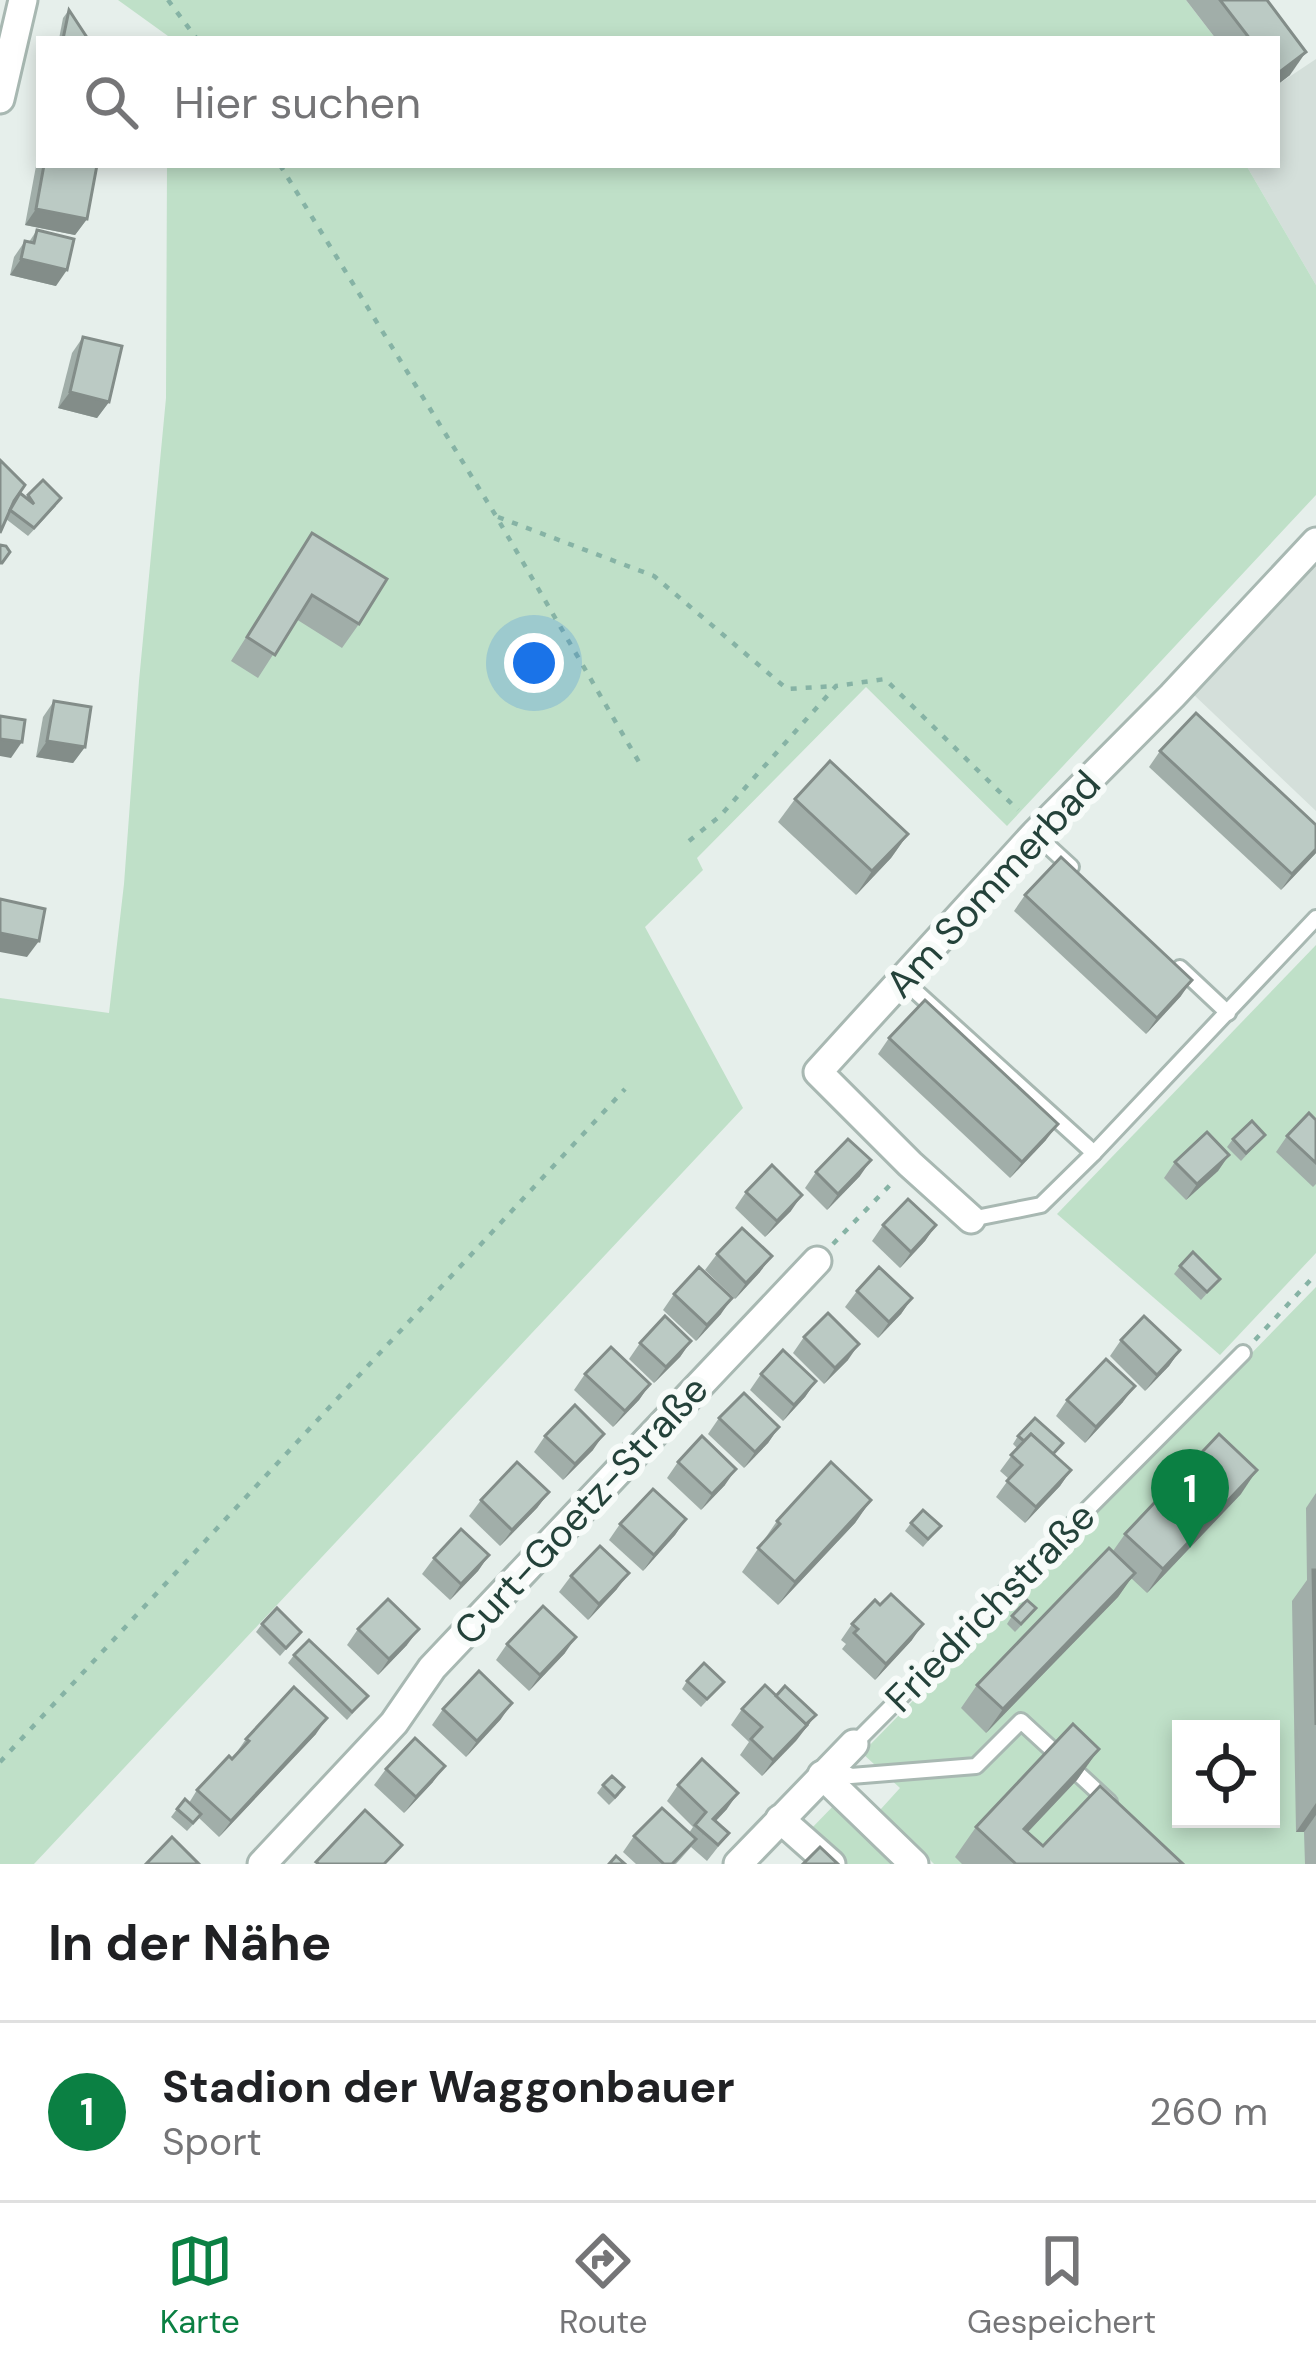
<!DOCTYPE html>
<html lang="de">
<meta charset="utf-8">
<style>
:root{--surface:#fff;--page:#f6f6f6;--text:#202124;--muted:#757577;--line:#e0e0e0;--accent:#0b8043}
body{margin:0;font-family:"DM Sans",sans-serif;background:var(--page);color:var(--text)}
.controls{position:absolute;right:36px;bottom:36px;display:grid;overflow:hidden;border-radius:0px;box-shadow:0 6px 18px #0003}
.controls button{width:108px;height:108px;display:grid;place-items:center;padding:0;border:0;border-bottom:3px solid var(--line);background:var(--surface);color:var(--text);font:60px sans-serif}
.you{position:absolute;left:534px;top:663px;width:42px;height:42px;margin:-30px;border:9px solid #fff;border-radius:50%;background:#1a73e8;box-shadow:0 0 0 18px #1a73e833}
.badge{display:grid;place-items:center;width:78px;height:78px;border-radius:50%;background:var(--accent);color:#fff;font-size:39px;font-weight:700}
.pin{position:absolute;translate:-50% -99px;filter:drop-shadow(0 3px 6px #0008)}
.pin::after{content:'';position:absolute;top:63px;width:42px;height:36px;background:inherit;clip-path:polygon(0 0,100% 0,50% 100%)}
.list{margin:0;padding:0;list-style:none}
h2{display:flex;justify-content:space-between;align-items:center;height:156px;margin:0;padding:0 48px;font-size:51px}
h2 small{font-size:39px;font-weight:400;color:var(--muted)}
.list li{display:grid;grid-template-columns:78px 1fr auto;gap:36px;align-items:center;box-sizing:border-box;height:180px;padding:0 48px;border-top:3px solid var(--line)}
.list b{display:block;font-size:45px;white-space:nowrap}
.list p{margin:0;font-size:39px;white-space:nowrap;color:var(--muted)}
.list em{font-size:39px;font-style:normal;color:var(--muted)}
.icon{flex:none;width:66px;height:66px;fill:none;stroke:currentColor;stroke-width:2;stroke-linecap:round;stroke-linejoin:round}
.map{position:relative;flex:none;width:1316px;height:1864px;overflow:hidden}
.search{position:absolute;background:var(--surface);box-shadow:0 6px 18px #0003;left:36px;right:36px;top:36px;height:132px;display:flex;align-items:center;gap:30px;box-sizing:border-box;padding:0 42px;border-radius:0px;color:var(--muted);font-size:45px}
.sheet{height:336px;background:var(--surface)}
nav{display:flex;justify-content:space-around;align-items:center;box-sizing:border-box;height:168px;border-top:3px solid var(--line);background:var(--surface);font-size:33px;color:var(--muted)}
nav a{display:grid;justify-items:center;gap:6px}
nav .on{color:var(--accent)}
.map>svg:first-child{display:block}
</style>
<div class="map">
<svg width="1316" height="1864" viewBox="0 0 1316 1864">
<rect width="100%" height="100%" fill="#e6efeb"/>
<g fill="#d4dfda">
<polygon points="1316,59 1316,285 1246,165 1277,165 1277,85"/>
<polygon points="1316,562 1316,811 1193,694"/>
</g>
<g fill="#bfe0c8" fill-rule="evenodd">
<polygon points="118,0 1186,0 1216,39 168,39 168,36"/>
<polygon points="167,165 1246,165 1316,285 1316,495 1007,826 866,687 697,858 703,870 645,927 743,1108 34,1864 0,1864 0,998 109,1013 124,884 139,681 166,398"/>
<polygon points="1316,945 1316,1253 1220,1355 1057,1214"/>
<path d="M1316,1287V1864H934L880,1810L900,1788L862,1753ZM1181,1729H1271V1819H1181Z"/>
<polygon points="843,1796 911,1864 841,1864 807,1833"/>
</g>
<g fill="none" stroke-linecap="round" stroke-linejoin="round">
<g stroke="#a8b8b2" stroke-width="20">
<g id="service">
<polyline points="1035,834 1071,867"/>
<polyline points="1180,968 1228,1013"/>
<polyline points="903,980 1094,1153"/>
<polyline points="971,1219 1041,1205 1094,1153 1316,918"/>
<polyline points="854,1744 1243,1353"/>
<polyline points="831,1767 851,1776 976,1766 1021,1721 1109,1802"/>
</g>
</g>
<g stroke="#a8b8b2" stroke-width="33">
<g id="minor">
<polyline points="0,99 23,0"/>
<polyline points="971,1219 910,1164 818,1072 1035,834 1172,696 1316,542"/>
<polyline points="822,1775 914,1864"/>
<polyline points="780,1819 831,1864"/>
<polyline points="262,1864 394,1723 432,1668 817,1261"/>
<polyline points="738,1864 854,1744"/>
</g>
</g>
<g stroke="#86b3a5" stroke-width="4.5" stroke-dasharray="6 9" stroke-linecap="butt">
<polyline points="168,0 197,39"/>
<polyline points="280,165 496,516 643,769"/>
<polyline points="498,517 654,576 787,689 836,686"/>
<polyline points="689,841 720,816 836,686 885,679 1018,810"/>
<polyline points="833,1244 892,1183"/>
<polyline points="1255,1340 1316,1274"/>
<polyline points="0,1762 625,1089"/>
</g>
<use href="#service" stroke="#fff" stroke-width="14"/>
<use href="#minor" stroke="#fff" stroke-width="27"/>
</g>
<g fill="#a1aea9">
<polygon points="1186,0 1267,0 1290,75 1277,85 1277,39 1216,39"/>
<polygon points="69,10 88,39 59,39 63,18"/>
<polygon points="39,150 39,165 97,165 87,219 75,235 25,225"/>
<polygon points="37,230 56,286 10,275 14,257 25,241 29,242"/>
<polygon points="83,337 109,402 97,418 58,408 72,353"/>
<polygon points="43,480 56,506 28,536 6,519 20,493 26,498"/>
<polygon points="312,533 359,624 342,648 296,619 258,678 231,661"/>
<polygon points="54,701 85,747 73,763 36,757 43,717"/>
<polygon points="1160,751 1316,825 1316,853 1281,890 1149,767"/>
<polygon points="795,799 908,834 891,858 856,895 778,822"/>
<polygon points="1025,895 1181,996 1146,1034 1014,911"/>
<polygon points="889,1038 1046,1140 1010,1178 878,1054"/>
<polygon points="1316,1120 1316,1184 1313,1187 1276,1152 1287,1136"/>
<polygon points="1265,1135 1241,1161 1227,1147 1233,1139"/>
<polygon points="1229,1155 1218,1171 1186,1200 1164,1178 1175,1162"/>
<polygon points="816,1172 860,1176 827,1210 805,1188"/>
<polygon points="746,1192 791,1211 765,1237 735,1208"/>
<polygon points="883,1225 936,1225 925,1241 900,1268 872,1241"/>
<polygon points="717,1254 760,1272 735,1299 705,1270"/>
<polygon points="1180,1266 1220,1279 1201,1300 1174,1274"/>
<polygon points="857,1291 912,1298 901,1314 878,1338 845,1307"/>
<polygon points="674,1294 721,1314 696,1341 663,1310"/>
<polygon points="804,1337 848,1360 824,1384 793,1353"/>
<polygon points="1121,1340 1180,1350 1169,1366 1145,1391 1110,1356"/>
<polygon points="691,1341 680,1357 654,1383 629,1359 640,1343"/>
<polygon points="585,1374 650,1384 639,1400 613,1427 574,1390"/>
<polygon points="761,1374 816,1381 805,1397 783,1421 750,1390"/>
<polygon points="1067,1400 1123,1402 1085,1443 1056,1416"/>
<polygon points="719,1418 779,1427 768,1443 744,1468 708,1434"/>
<polygon points="545,1436 593,1450 563,1480 534,1452"/>
<polygon points="1018,1436 1054,1455 1071,1470 1060,1486 1025,1523 996,1497 1009,1479 1000,1471 1017,1448 1013,1444"/>
<polygon points="678,1462 725,1485 701,1510 667,1478"/>
<polygon points="549,1492 537,1508 500,1546 469,1516 481,1500"/>
<polygon points="1316,1493 1316,1864 1305,1864 1304,1832 1296,1832 1292,1601 1307,1580 1306,1508"/>
<polygon points="1241,1494 1147,1593 1131,1578 1118,1597 986,1733 961,1708 977,1685 1113,1551 1125,1534"/>
<polygon points="871,1500 855,1523 778,1605 742,1572 777,1521"/>
<polygon points="686,1519 675,1535 643,1571 609,1540 620,1524"/>
<polygon points="911,1523 941,1526 923,1547 905,1531"/>
<polygon points="489,1555 478,1571 450,1600 422,1574 434,1558"/>
<polygon points="571,1576 617,1589 588,1620 559,1592"/>
<polygon points="1012,1616 1030,1616 1015,1632 1007,1624"/>
<polygon points="262,1624 301,1632 280,1656 256,1632"/>
<polygon points="852,1624 912,1640 875,1680 842,1649 846,1644 841,1640"/>
<polygon points="358,1629 407,1645 378,1675 347,1645"/>
<polygon points="507,1644 565,1653 529,1691 496,1660"/>
<polygon points="294,1655 368,1696 347,1720 288,1663"/>
<polygon points="687,1681 724,1682 701,1707 682,1689"/>
<polygon points="776,1696 810,1723 762,1776 740,1755 749,1742 731,1725 742,1709"/>
<polygon points="443,1709 501,1719 466,1757 432,1725"/>
<polygon points="316,1734 219,1837 199,1818 187,1831 171,1817 177,1809 189,1803 197,1790 232,1759 246,1739"/>
<polygon points="1099,1749 1077,1780 1028,1832 1043,1846 1183,1864 962,1864 955,1857 976,1827"/>
<polygon points="386,1769 433,1782 404,1813 374,1785"/>
<polygon points="603,1785 619,1795 609,1805 597,1793"/>
<polygon points="678,1785 727,1809 716,1821 729,1833 707,1861 691,1847 676,1864 636,1864 623,1852 634,1836 689,1833 693,1827 667,1801"/>
</g>
<g fill="#838d89">
<polygon points="1306,52 1290,75 1277,85 1277,74"/>
<polygon points="36,209 87,219 75,235 25,225"/>
<polygon points="21,259 67,270 56,286 10,275"/>
<polygon points="70,392 109,402 97,418 58,408"/>
<polygon points="0,739 22,742 11,758 0,756"/>
<polygon points="47,741 85,747 73,763 36,757"/>
<polygon points="908,834 891,858 856,895 872,871"/>
<polygon points="1316,849 1316,853 1281,890 1292,874"/>
<polygon points="0,933 39,941 27,957 0,952"/>
<polygon points="1192,980 1181,996 1146,1034 1157,1018"/>
<polygon points="1058,1124 1046,1140 1010,1178 1022,1162"/>
<polygon points="1229,1155 1218,1171 1186,1200 1197,1184"/>
<polygon points="871,1160 860,1176 827,1210 838,1194"/>
<polygon points="802,1195 791,1211 765,1237 777,1221"/>
<polygon points="936,1225 925,1241 900,1268 911,1252"/>
<polygon points="772,1256 760,1272 735,1299 746,1283"/>
<polygon points="732,1298 721,1314 696,1341 707,1325"/>
<polygon points="912,1298 901,1314 878,1338 889,1322"/>
<polygon points="691,1341 680,1357 654,1383 666,1367"/>
<polygon points="859,1344 848,1360 824,1384 835,1368"/>
<polygon points="1180,1350 1169,1366 1145,1391 1157,1375"/>
<polygon points="816,1381 805,1397 783,1421 794,1405"/>
<polygon points="650,1384 639,1400 613,1427 625,1411"/>
<polygon points="1135,1386 1123,1402 1085,1443 1096,1427"/>
<polygon points="779,1427 768,1443 744,1468 755,1452"/>
<polygon points="604,1434 593,1450 563,1480 575,1464"/>
<polygon points="736,1469 725,1485 701,1510 712,1494"/>
<polygon points="1071,1470 1060,1486 1025,1523 1036,1507"/>
<polygon points="1257,1470 1241,1494 1147,1593 1163,1569"/>
<polygon points="549,1492 537,1508 500,1546 512,1530"/>
<polygon points="871,1500 855,1523 778,1605 795,1582"/>
<polygon points="686,1519 675,1535 643,1571 654,1555"/>
<polygon points="489,1555 478,1571 450,1600 461,1584"/>
<polygon points="629,1573 617,1589 588,1620 599,1604"/>
<polygon points="1135,1573 1118,1597 986,1733 1003,1709"/>
<polygon points="923,1624 912,1640 875,1680 886,1664"/>
<polygon points="419,1629 407,1645 378,1675 389,1659"/>
<polygon points="576,1637 565,1653 529,1691 540,1675"/>
<polygon points="512,1703 501,1719 466,1757 477,1741"/>
<polygon points="816,1715 796,1741 762,1776 773,1760"/>
<polygon points="327,1718 316,1734 219,1837 231,1821"/>
<polygon points="1099,1749 1077,1780 1006,1855 1024,1829"/>
<polygon points="445,1766 433,1782 404,1813 416,1797"/>
<polygon points="738,1793 727,1809 702,1835 713,1819"/>
<polygon points="1316,1803 1316,1815 1304,1832 1296,1832"/>
</g>
<g fill="#bbcac4" stroke="#838d89" stroke-width="3">
<polygon points="1220,0 1267,0 1306,52 1277,74 1277,39 1250,39"/>
<polygon points="69,10 88,39 63,39"/>
<polygon points="44,165 97,165 87,219 36,209"/>
<polygon points="37,230 74,239 67,270 21,259 25,241 34,243"/>
<polygon points="83,337 122,346 109,402 70,392"/>
<polygon points="0,460 25,485 14,501 0,533"/>
<polygon points="43,480 61,498 34,528 10,510 20,493 34,504 28,495"/>
<polygon points="312,533 387,579 359,624 312,595 275,655 247,637"/>
<polygon points="0,545 6,546 10,552 2,563 0,563"/>
<polygon points="54,701 91,707 85,747 47,741"/>
<polygon points="1196,713 1316,825 1316,849 1292,874 1160,751"/>
<polygon points="0,716 25,720 22,742 0,739"/>
<polygon points="830,761 908,834 872,871 795,799"/>
<polygon points="1061,857 1192,980 1157,1018 1025,895"/>
<polygon points="0,899 45,909 39,941 0,933"/>
<polygon points="925,1000 1058,1124 1022,1162 889,1038"/>
<polygon points="1309,1113 1316,1120 1316,1163 1287,1136"/>
<polygon points="1252,1121 1265,1135 1246,1153 1233,1139"/>
<polygon points="1207,1132 1229,1155 1197,1184 1175,1162"/>
<polygon points="848,1139 871,1160 838,1194 816,1172"/>
<polygon points="772,1165 802,1195 777,1221 746,1192"/>
<polygon points="908,1199 936,1225 911,1252 883,1225"/>
<polygon points="742,1228 772,1256 746,1283 717,1254"/>
<polygon points="1193,1252 1220,1279 1207,1292 1180,1266"/>
<polygon points="699,1267 732,1298 707,1325 674,1294"/>
<polygon points="879,1267 912,1298 889,1322 857,1291"/>
<polygon points="828,1313 859,1344 835,1368 804,1337"/>
<polygon points="665,1316 691,1341 666,1367 640,1343"/>
<polygon points="1144,1316 1180,1350 1157,1375 1121,1340"/>
<polygon points="611,1347 650,1384 625,1411 585,1374"/>
<polygon points="783,1350 816,1381 794,1405 761,1374"/>
<polygon points="1106,1359 1135,1386 1096,1427 1067,1400"/>
<polygon points="744,1393 779,1427 755,1452 719,1418"/>
<polygon points="575,1405 604,1434 575,1464 545,1436"/>
<polygon points="1035,1418 1063,1443 1053,1454 1031,1434 1024,1441 1018,1436"/>
<polygon points="1031,1434 1071,1470 1036,1507 1007,1481 1022,1465 1011,1455"/>
<polygon points="1219,1434 1257,1470 1163,1569 1125,1534"/>
<polygon points="702,1436 736,1469 712,1494 678,1462"/>
<polygon points="517,1462 549,1492 512,1530 481,1500"/>
<polygon points="831,1462 871,1500 795,1582 758,1548 780,1524 777,1521"/>
<polygon points="653,1489 686,1519 654,1555 620,1524"/>
<polygon points="923,1510 941,1526 928,1539 911,1523"/>
<polygon points="461,1529 489,1555 461,1584 434,1558"/>
<polygon points="600,1546 629,1573 599,1604 571,1576"/>
<polygon points="1109,1548 1135,1573 1003,1709 977,1685"/>
<polygon points="1313,1570 1316,1570 1316,1725"/>
<polygon points="891,1594 923,1624 886,1664 854,1633 858,1629 852,1624 875,1600 880,1605"/>
<polygon points="388,1599 419,1629 389,1659 358,1629"/>
<polygon points="1027,1600 1036,1608 1021,1624 1012,1616"/>
<polygon points="543,1606 576,1637 540,1675 507,1644"/>
<polygon points="277,1608 301,1632 286,1648 262,1624"/>
<polygon points="309,1640 368,1696 352,1712 294,1655"/>
<polygon points="704,1663 724,1682 707,1699 687,1681"/>
<polygon points="479,1671 512,1703 477,1741 443,1709"/>
<polygon points="765,1685 807,1725 773,1760 751,1739 762,1727 742,1709"/>
<polygon points="785,1686 816,1715 806,1724 776,1696"/>
<polygon points="294,1687 327,1718 231,1821 197,1790 229,1756 232,1759 249,1741 246,1739"/>
<polygon points="1073,1724 1099,1749 1024,1829 1043,1846 1100,1786 1183,1864 1016,1864 976,1827"/>
<polygon points="415,1738 445,1766 416,1797 386,1769"/>
<polygon points="702,1759 738,1793 713,1819 729,1833 718,1845 695,1825 706,1812 678,1785"/>
<polygon points="612,1776 624,1787 615,1797 603,1785"/>
<polygon points="185,1799 201,1814 193,1823 177,1809"/>
<polygon points="662,1808 696,1839 672,1864 664,1864 634,1836"/>
<polygon points="365,1810 402,1845 384,1864 319,1864 316,1862"/>
<polygon points="172,1837 199,1864 146,1864"/>
<polygon points="820,1847 838,1864 803,1864"/>
<polygon points="616,1856 625,1864 609,1864"/>
</g>
<g text-anchor="middle" dominant-baseline="central" stroke-width="12" stroke-linejoin="round" paint-order="stroke">
<g font-size="39" fill="#24423a" stroke="#f7fbf9">
<text transform="translate(993 884) rotate(-47)">Am Sommerbad</text>
<text transform="translate(581 1510) rotate(-47)">Curt-Goetz-Straße</text>
<text transform="translate(990 1607) rotate(-45)">Friedrichstraße</text>
</g>
</g>
</svg>
<div class="controls">
<button><svg class="icon" aria-label="locate" viewBox="0 0 24 24"><circle cx="12" cy="12" r="6"/><path d="M12 2v4M12 18v4M2 12h4M18 12h4"/></svg></button>
</div>
<div class="you"></div>
<div class="pin badge" style="left:1190px;top:1548px">1</div>
<div class="search"><svg class="icon" aria-label="search" viewBox="0 0 24 24"><circle cx="10" cy="10" r="6"/><path d="M15 15l6 6"/></svg>Hier suchen</div>
</div>
<section class="sheet">
<h2>In der Nähe<small></small></h2>
<ul class="list">
<li><span class="badge">1</span><div><b>Stadion der Waggonbauer</b><p>Sport</p></div><em>260 m</em></li>
</ul>
</section>
<nav>
<a class="on"><svg class="icon" aria-label="map" viewBox="0 0 24 24"><path d="M3 6l6-2 6 2 6-2v14l-6 2-6-2-6 2zM9 4v14M15 6v14"/></svg>Karte</a>
<a><svg class="icon" aria-label="directions" viewBox="0 0 24 24"><path d="M12 3l9 9-9 9-9-9zM9 14v-3h6M13 9l2 2-2 2"/></svg>Route</a>
<a><svg class="icon" aria-label="saved" viewBox="0 0 24 24"><path d="M7 4h10v16l-5-4-5 4z"/></svg>Gespeichert</a>
</nav>
